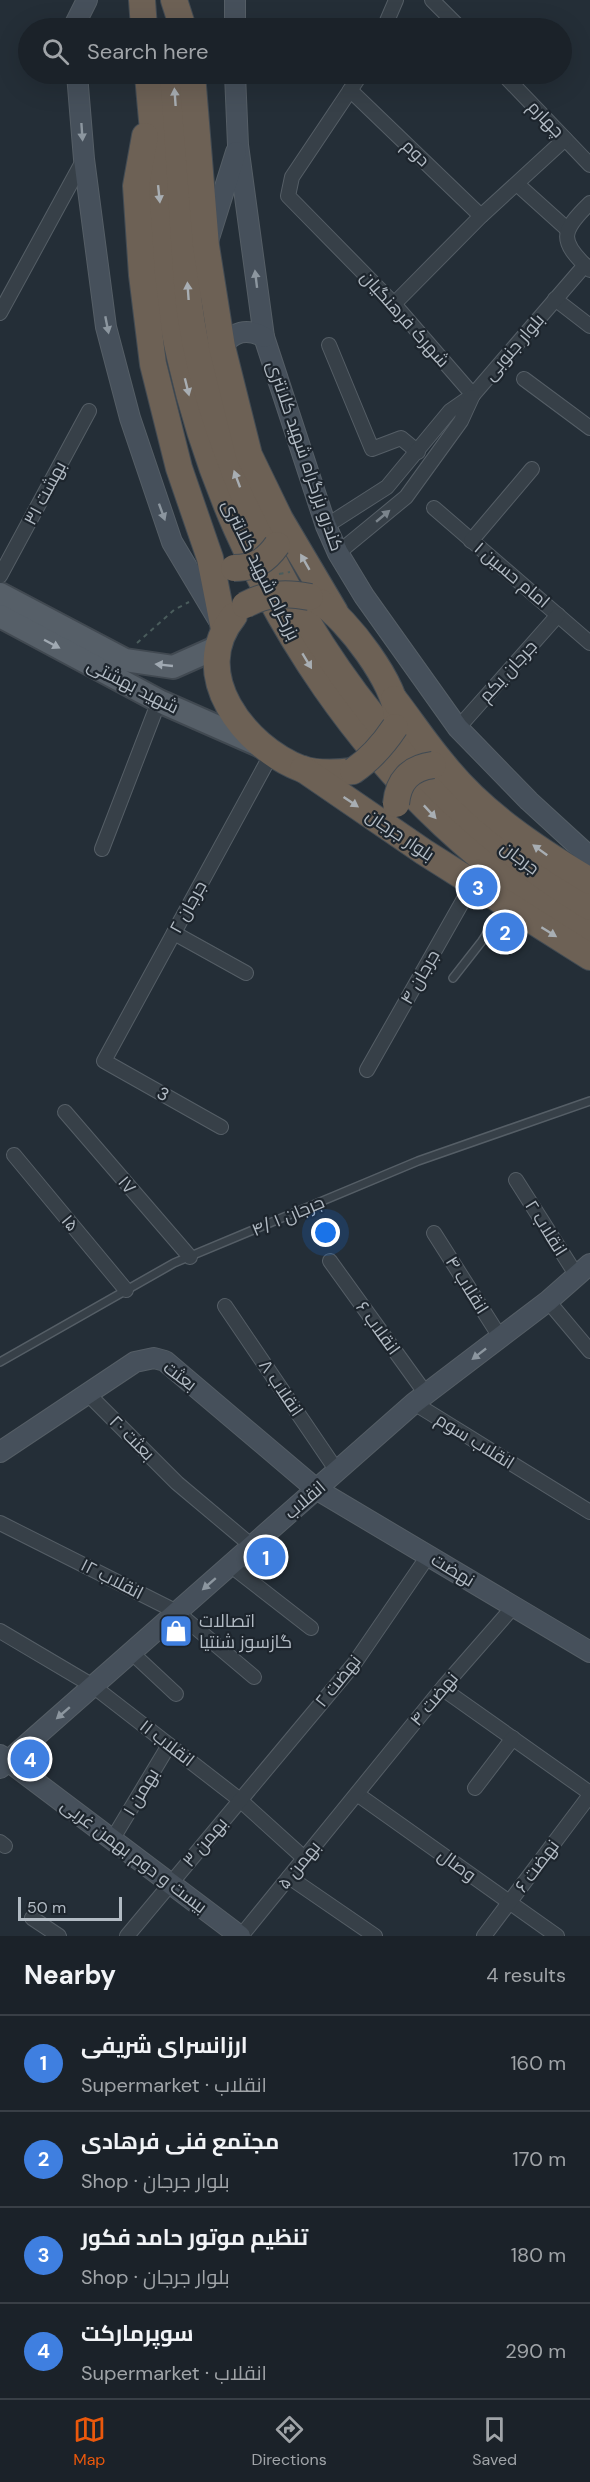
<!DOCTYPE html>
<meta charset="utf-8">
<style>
:root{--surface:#1b2229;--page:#282f35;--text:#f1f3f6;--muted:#a0a4a8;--line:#393f46;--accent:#ea580c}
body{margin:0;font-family:"DM Sans",Cairo,sans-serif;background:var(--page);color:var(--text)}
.scale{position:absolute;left:18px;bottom:15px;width:104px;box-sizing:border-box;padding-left:6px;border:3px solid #b2bbc4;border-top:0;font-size:16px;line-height:21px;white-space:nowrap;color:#b2bbc4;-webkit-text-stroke:4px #1d252d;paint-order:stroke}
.you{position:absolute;left:326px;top:1233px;width:21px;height:21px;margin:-15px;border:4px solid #fff;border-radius:50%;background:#1a73e8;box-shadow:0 0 0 9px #1a73e833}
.badge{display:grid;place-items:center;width:39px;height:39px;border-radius:50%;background:var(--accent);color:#fff;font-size:20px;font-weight:700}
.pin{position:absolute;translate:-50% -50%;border:3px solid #fff;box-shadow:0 2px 6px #0006}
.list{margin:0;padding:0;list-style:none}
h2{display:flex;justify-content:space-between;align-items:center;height:78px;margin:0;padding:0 24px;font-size:26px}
h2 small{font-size:20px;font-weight:400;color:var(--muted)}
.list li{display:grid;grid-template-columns:39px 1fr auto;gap:18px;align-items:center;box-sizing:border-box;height:96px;padding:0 24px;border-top:2px solid var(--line)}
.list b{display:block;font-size:22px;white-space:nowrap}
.list p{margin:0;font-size:20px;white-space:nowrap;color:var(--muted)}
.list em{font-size:20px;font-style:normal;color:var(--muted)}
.icon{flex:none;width:33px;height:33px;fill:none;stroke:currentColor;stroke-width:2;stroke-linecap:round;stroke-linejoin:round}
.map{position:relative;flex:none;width:590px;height:1936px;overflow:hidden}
.search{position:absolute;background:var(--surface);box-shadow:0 6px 24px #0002;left:18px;right:18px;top:18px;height:66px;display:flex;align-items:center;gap:15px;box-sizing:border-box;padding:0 21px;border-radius:33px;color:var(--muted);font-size:22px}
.sheet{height:462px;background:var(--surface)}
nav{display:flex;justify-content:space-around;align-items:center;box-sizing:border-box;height:84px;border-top:2px solid var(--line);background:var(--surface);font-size:16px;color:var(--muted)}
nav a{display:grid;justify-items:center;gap:3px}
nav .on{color:var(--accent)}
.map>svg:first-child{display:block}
</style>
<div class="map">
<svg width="590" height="1936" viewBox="0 0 590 1936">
<rect width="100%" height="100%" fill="#242e37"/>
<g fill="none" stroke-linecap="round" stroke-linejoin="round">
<g stroke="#555e66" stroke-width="10">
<g id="lane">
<polyline points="453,978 482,941 504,907"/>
<polyline points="0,1362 174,1263 418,1161 590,1101"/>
</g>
</g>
<g stroke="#555e66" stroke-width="16">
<g id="street">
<polyline points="432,0 460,28"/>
<polyline points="384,28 396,0"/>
<polyline points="361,74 292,177 288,196 394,304 473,395"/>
<polyline points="503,74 590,165"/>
<polyline points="350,90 481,216"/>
<polyline points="517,184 567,229"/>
<path d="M590,203C560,232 559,241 590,270"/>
<polyline points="555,299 590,326"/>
<polyline points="394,304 481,216 565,139"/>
<polyline points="0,313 84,159"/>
<polyline points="329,345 372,449 401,438 418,452"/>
<polyline points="524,379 590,428"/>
<polyline points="434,508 590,643"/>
<polyline points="326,526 387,487 450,411 473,395 585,265"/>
<polyline points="471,541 532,469"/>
<polyline points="338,553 406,497 461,421 472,397"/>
<polyline points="0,576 89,411"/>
<polyline points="458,728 558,615"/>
<polyline points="102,849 159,701"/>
<polyline points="174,933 246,973"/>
<polyline points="367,1070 473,883"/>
<polyline points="65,1112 190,1257"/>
<polyline points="221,1127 104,1061 272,753"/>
<polyline points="14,1155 126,1290"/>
<polyline points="516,1180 577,1276"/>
<polyline points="434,1233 500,1337"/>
<polyline points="330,1261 426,1394"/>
<polyline points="548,1301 590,1351"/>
<polyline points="225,1306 337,1471"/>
<polyline points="87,1393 177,1483 252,1546"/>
<polyline points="414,1403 590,1512"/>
<polyline points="0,1523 177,1612 254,1677"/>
<polyline points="230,1565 311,1628"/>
<polyline points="0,1631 93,1686 240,1800 304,1858"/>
<polyline points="131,1652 176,1694"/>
<polyline points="443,1689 590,1793"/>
<polyline points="475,1788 513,1738"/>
<polyline points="357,1794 557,1936"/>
<polyline points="112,1840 169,1745"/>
<polyline points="0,1842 5,1846"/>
<polyline points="289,1877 375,1936"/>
<polyline points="32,1918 59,1936"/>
<polyline points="127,1936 354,1664 428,1556"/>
<polyline points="241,1936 445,1685 514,1606"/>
<polyline points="484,1936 590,1795"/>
</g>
</g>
<g stroke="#555e66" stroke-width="22">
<g id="secondary">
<polyline points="74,26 87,0"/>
<polyline points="235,28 235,0"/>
<polyline points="77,74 84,159 106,327 130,418 172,542 218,619"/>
<polyline points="235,74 238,145 264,337 326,526 338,553 364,596 458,728 529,801 590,857"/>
<polyline points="209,238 236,152"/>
<path d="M222,347C233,331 247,328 264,337"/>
<polyline points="0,1452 135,1362 154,1358 165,1361 316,1489 590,1652"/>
<polyline points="0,1755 240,1936"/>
<polyline points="0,1768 414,1403 548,1301 590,1264"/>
</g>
</g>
<g stroke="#414951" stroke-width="26">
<g id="primary">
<polyline points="0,594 125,660 173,667 218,647"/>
<polyline points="0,616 159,701 259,745"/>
</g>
</g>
<g stroke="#424b53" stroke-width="28">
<g id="highway">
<polyline points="142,0 144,28"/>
<polyline points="174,0 183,28"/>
<path d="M148,74C152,126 158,178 163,231C167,273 170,315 180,357C233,591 378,813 590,933"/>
<path d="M173,74C177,124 180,175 183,226C185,252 186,278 189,304C196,360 212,413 232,465C301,650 421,804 590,907"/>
<polyline points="192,74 206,246 222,347 249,455 280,519 335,612"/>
<polyline points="145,136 136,186 142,275 153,364 179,468 210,558 224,629"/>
<path d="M320,602C347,619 396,684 397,716"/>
<path d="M234,616C187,673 244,747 302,769C318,774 337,773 353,771"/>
<path d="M394,699C411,721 426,744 444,765C482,813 538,850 590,881"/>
<polyline points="303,769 424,852 590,957"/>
</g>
</g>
<polyline stroke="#4a5c5c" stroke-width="2" stroke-dasharray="4.5 4.5" stroke-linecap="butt" points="137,643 174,610 189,602"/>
<use href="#lane" stroke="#374048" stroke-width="7"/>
<use href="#street" stroke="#374048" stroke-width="14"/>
<use href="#secondary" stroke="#46505b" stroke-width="20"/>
<use href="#primary" stroke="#565f68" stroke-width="22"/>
<use href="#highway" stroke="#6d6155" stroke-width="26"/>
<g stroke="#424b53" stroke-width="28" stroke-linecap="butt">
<g id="highway-bridge">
<path d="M234,568C254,568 266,561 277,545"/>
<path d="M245,605C267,593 286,592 310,597"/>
<path d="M353,771C371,759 383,745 395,727"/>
<path d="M396,804C398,781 410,768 433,765"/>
</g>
</g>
<polyline stroke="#4a5c5c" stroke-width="2" stroke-dasharray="4.5 4.5" stroke-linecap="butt" points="279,574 290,572"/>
<use href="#highway-bridge" stroke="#6d6155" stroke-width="26"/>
</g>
<defs><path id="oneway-solid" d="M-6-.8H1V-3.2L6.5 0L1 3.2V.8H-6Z" transform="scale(1.5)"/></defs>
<g fill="#a8aeb3">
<use href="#oneway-solid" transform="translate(175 97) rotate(-94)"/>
<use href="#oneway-solid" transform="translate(159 194) rotate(84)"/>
<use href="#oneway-solid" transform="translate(188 291) rotate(-94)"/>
<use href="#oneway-solid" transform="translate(187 387) rotate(76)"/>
<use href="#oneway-solid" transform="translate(237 479) rotate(-110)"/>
<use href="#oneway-solid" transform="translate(305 562) rotate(-120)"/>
<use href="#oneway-solid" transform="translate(307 661) rotate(59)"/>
<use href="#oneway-solid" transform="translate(351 802) rotate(34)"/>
<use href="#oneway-solid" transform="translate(430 812) rotate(47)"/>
<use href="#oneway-solid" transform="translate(540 850) rotate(-144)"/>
<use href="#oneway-solid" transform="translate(549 932) rotate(32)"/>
</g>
<g fill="#8c969f">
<use href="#oneway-solid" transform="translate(82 132) rotate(86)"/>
<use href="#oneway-solid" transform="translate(256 279) rotate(-97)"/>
<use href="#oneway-solid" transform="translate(107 325) rotate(79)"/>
<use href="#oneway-solid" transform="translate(162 512) rotate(70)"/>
<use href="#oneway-solid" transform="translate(479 1354) rotate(142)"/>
<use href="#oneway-solid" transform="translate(209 1584) rotate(139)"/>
<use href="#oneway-solid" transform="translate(63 1713) rotate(139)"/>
</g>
<use fill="#7b848c" href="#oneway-solid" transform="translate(383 516) rotate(-40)"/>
<g fill="#a0a9b2">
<use href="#oneway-solid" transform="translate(52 644) rotate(28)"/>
<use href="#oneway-solid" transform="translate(164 665) rotate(-174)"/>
</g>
<defs>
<g id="shop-square" transform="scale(1.725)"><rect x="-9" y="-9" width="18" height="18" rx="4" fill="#3f7fe0" stroke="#1d252d"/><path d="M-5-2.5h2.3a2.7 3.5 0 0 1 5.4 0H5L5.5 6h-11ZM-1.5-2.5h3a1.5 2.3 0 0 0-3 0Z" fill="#fff"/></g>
</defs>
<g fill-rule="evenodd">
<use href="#shop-square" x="176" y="1631"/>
</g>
<g text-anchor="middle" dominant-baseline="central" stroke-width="4.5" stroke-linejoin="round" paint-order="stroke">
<g font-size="18" fill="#b2bbc4" stroke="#1d252d">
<text transform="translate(546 119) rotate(46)">چهارم</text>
<text transform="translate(416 153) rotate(44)">دوم</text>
<text transform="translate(405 319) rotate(48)">شهرک فرهنگیان</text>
<text transform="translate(514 347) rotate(-49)">بلوار جنوبی</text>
<text transform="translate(305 456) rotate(71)">کندرو بزرگراه شهید کلانتری</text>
<text transform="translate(45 493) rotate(-62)">بهشت ۳۱</text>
<text transform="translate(261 570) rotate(64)">بزرگراه شهید کلانتری</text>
<text transform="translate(512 575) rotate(40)">امام حسین ۱</text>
<text transform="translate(508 671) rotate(-48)">جرجان یکم</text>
<text transform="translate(133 686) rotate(27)">شهید بهشتی</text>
<text transform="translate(400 835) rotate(34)">بلوار جرجان</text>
<text transform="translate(520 858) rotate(37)">جرجان</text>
<text transform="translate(188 907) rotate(-61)">جرجان ۲</text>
<text transform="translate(420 977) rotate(-60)">۴ جرجان</text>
<text transform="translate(163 1094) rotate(29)">3</text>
<text transform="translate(127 1185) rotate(49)">۱۷</text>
<text transform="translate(288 1216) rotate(-23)">جرجان ۱ /۴</text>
<text transform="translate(70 1223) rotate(50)">۱۵</text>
<text transform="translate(546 1228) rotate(58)">۲ انقلاب</text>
<text transform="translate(467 1285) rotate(58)">۴ انقلاب</text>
<text transform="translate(378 1328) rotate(54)">۶ انقلاب</text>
<text transform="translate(180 1376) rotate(37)">بعثت</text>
<text transform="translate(281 1388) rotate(56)">۸ انقلاب</text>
<text transform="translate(132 1438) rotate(45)">۲۰ بعثت</text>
<text transform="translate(475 1441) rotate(32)">انقلاب سوم</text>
<text transform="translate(305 1500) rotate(-41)">انقلاب</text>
<text transform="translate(453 1570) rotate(31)">نهضت</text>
<text transform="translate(112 1579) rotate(27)">۱۲ انقلاب</text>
<text transform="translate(338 1681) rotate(-51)">۲ نهضت</text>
<text transform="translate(434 1699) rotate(-50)">۴ نهضت</text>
<text transform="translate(167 1743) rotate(38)">۱۱ انقلاب</text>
<text transform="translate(141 1792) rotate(-59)">۱ بهمن</text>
<text transform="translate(205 1842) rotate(-50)">۳ بهمن</text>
<text transform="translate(134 1856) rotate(37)">بیست و دوم بهمن غربی</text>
<text transform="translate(299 1865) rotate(-51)">۵ بهمن</text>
<text transform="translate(457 1865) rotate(36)">وصال</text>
<text transform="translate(537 1866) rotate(-53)">۶ نهضت</text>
</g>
<g font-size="18" fill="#b2bbc4" stroke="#1d252d" text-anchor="start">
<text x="199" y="1621">اتصالات<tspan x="199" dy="21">گازسوز شنتیا</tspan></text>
</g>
</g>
</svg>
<div class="scale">50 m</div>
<div class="you"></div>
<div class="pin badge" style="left:266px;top:1557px;background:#3f7fe0">1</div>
<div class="pin badge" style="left:505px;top:932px;background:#3f7fe0">2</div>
<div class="pin badge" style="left:478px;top:887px;background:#3f7fe0">3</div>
<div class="pin badge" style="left:30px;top:1759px;background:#3f7fe0">4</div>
<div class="search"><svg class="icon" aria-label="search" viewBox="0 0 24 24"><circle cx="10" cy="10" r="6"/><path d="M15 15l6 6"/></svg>Search here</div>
</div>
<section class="sheet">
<h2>Nearby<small>4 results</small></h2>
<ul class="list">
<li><span class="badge" style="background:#3f7fe0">1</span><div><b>ارزانسرای شریفی</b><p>Supermarket · انقلاب</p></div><em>160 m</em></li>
<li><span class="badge" style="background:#3f7fe0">2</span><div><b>مجتمع فنی فرهادی</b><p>Shop · بلوار جرجان</p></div><em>170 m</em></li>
<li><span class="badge" style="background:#3f7fe0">3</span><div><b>تنظیم موتور حامد فکور</b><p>Shop · بلوار جرجان</p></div><em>180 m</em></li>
<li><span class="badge" style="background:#3f7fe0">4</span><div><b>سوپرمارکت</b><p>Supermarket · انقلاب</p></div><em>290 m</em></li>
</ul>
</section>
<nav>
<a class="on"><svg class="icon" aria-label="map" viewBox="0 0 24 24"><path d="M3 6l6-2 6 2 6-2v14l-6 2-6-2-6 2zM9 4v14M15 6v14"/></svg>Map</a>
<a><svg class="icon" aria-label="directions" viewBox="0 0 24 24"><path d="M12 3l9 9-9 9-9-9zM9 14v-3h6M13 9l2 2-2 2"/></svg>Directions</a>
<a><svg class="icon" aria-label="saved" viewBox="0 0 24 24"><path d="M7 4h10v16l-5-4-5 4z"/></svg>Saved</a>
</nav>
